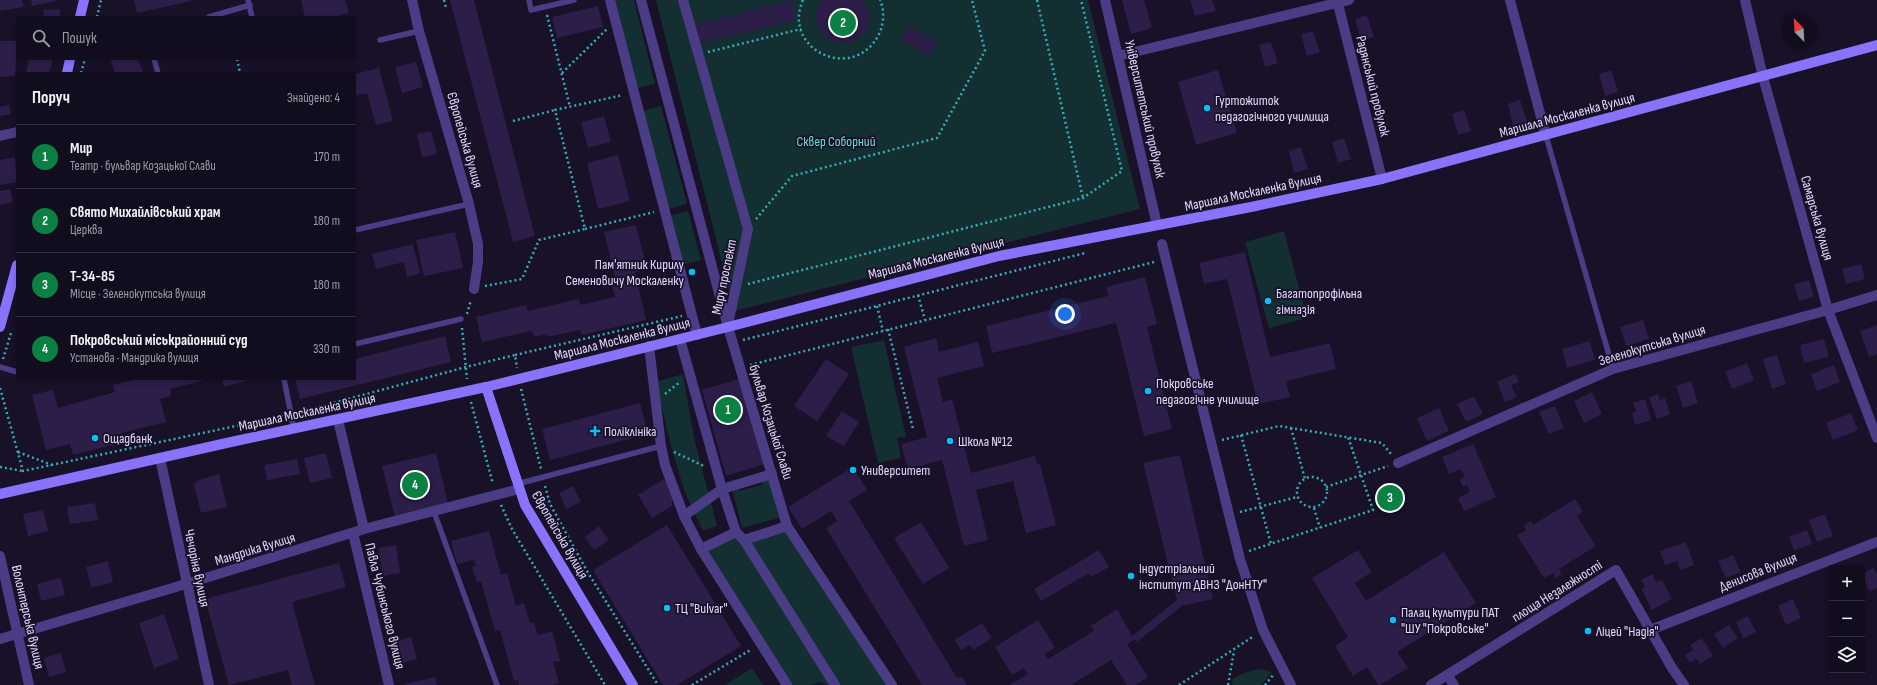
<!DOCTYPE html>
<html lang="uk">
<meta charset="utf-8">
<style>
:root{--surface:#120d1e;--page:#1f1b2b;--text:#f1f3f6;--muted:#9c9ca4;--line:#312d3c;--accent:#0b8043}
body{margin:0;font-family:"Sofia Sans Condensed",sans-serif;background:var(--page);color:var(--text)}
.controls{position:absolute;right:12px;bottom:12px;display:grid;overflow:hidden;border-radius:0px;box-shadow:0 2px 6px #0003}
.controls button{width:36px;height:36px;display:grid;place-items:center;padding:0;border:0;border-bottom:1px solid var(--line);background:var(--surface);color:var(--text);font:20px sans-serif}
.compass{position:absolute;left:1781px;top:12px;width:36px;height:36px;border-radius:50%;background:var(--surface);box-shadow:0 2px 6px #0003;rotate:336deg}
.you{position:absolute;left:1065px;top:314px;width:14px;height:14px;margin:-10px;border:3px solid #fff;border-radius:50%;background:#1a73e8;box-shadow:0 0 0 6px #1a73e833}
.badge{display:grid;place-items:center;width:26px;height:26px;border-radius:50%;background:var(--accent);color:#fff;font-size:13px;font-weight:700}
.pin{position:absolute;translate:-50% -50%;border:2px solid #fff;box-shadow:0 1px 4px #0006}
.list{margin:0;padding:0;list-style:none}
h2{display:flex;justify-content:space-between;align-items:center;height:52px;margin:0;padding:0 16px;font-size:17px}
h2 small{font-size:13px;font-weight:400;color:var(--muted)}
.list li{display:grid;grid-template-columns:26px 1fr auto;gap:12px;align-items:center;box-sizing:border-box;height:64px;padding:0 16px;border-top:1px solid var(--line)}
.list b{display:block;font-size:15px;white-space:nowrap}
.list p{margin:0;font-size:13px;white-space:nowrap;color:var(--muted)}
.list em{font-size:13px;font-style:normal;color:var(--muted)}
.icon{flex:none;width:22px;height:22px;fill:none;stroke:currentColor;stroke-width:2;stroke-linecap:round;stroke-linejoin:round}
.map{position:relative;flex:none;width:1877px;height:685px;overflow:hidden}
.search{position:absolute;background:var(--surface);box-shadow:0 2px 6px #0003;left:16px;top:16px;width:340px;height:44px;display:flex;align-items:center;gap:10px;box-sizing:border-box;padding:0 14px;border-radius:0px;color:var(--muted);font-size:15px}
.panel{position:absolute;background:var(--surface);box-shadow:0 2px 6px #0003;left:16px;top:72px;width:340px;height:308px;border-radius:0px}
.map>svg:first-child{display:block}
</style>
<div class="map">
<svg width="1877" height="685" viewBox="0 0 1877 685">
<rect width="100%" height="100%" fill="#181128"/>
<g fill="#142f32">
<polygon points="614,0 634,0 655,84 637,88"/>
<polygon points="656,0 1088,0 1140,209 734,311"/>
<polygon points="661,106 687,204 668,209 643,111"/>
<polygon points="688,211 701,260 682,265 669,216"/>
<polygon points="1284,231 1307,318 1269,328 1245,242"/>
<polygon points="884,340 906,437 897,438 901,458 878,463 851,347"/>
<polygon points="683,374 694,438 717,526 703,531 684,490 670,442 656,382"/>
<polygon points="769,479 779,518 742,528 732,488 738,487 739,491 762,485 762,481"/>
<polygon points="787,526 890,685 828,685 819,682 810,685 787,685 701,550 736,532 744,540"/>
<polygon points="752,668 763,685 725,685"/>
<polygon points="1261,669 1272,672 1261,685 1232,685 1233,678 1250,671"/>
</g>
<g fill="#2c1d49">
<polygon points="0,0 22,0 24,7 0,11"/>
<polygon points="31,0 57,0 57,1 32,6"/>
<polygon points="134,0 191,0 191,1 137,13"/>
<polygon points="301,0 345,0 349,13 333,17 305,17"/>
<polygon points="450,0 474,0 535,236 513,242"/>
<polygon points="792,0 796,20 698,44 694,25"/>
<polygon points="822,0 863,0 868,9 869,17 868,26 863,34 856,39 848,43 839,43 831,41 824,36 818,28 816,20 816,11"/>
<polygon points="1122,0 1144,0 1152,28 1131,34"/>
<polygon points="1190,0 1212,0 1216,11 1195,16"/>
<polygon points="598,6 603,27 557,38 552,17"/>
<polygon points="60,9 60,17 44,17 43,10"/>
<polygon points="1367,15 1374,37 1361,40 1355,19"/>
<polygon points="909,26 937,41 930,55 902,41"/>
<polygon points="1313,31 1320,52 1307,56 1301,34"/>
<polygon points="0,41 17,41 15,76 0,77"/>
<polygon points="1271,42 1278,63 1265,67 1259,45"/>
<polygon points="29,59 53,59 49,73 26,73"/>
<polygon points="110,59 138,59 143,73 115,73"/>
<polygon points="416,62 423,87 402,93 395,67"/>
<polygon points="379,68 393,121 376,125 367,93 355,96 355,74"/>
<polygon points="1218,70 1237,133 1196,145 1178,82"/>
<polygon points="1611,70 1618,92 1605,96 1599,74"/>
<polygon points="1520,100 1527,122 1513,126 1508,104"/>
<polygon points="9,105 11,114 0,116 0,107"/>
<polygon points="1464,110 1471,131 1458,135 1452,114"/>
<polygon points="604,116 611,142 588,148 581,122"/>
<polygon points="431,131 437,154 422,157 417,134"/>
<polygon points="1344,138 1351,159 1338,163 1332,142"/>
<polygon points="1301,147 1308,169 1294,173 1289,151"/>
<polygon points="618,155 630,201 598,209 587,163"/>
<polygon points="15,157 17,182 0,185 0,160"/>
<polygon points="10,189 13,202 0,205 0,191"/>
<polygon points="636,225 647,269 635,272 646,320 582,335 580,330 547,337 547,334 534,337 532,331 482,342 476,317 526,305 528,311 579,299 580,305 615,297 610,278 615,277 604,232"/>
<polygon points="455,232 463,268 424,276 416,240"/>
<polygon points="413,244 420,273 407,277 404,262 376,269 372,254"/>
<polygon points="1245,252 1270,357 1330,343 1336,369 1286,381 1290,397 1258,404 1227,279 1204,284 1199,263"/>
<polygon points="1861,264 1865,279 1846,284 1842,269"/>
<polygon points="1145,277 1157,324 1147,327 1172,429 1144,436 1116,323 992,353 986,326 1108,296 1106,287"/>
<polygon points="1809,280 1814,297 1799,301 1794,284"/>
<polygon points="1643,320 1649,339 1626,346 1620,327"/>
<polygon points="1877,325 1877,354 1869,357 1860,331"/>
<polygon points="445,336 451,362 300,399 295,379 355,379 355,359"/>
<polygon points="936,338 939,352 978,342 984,366 937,378 943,402 952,399 971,473 1035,456 1037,465 1040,464 1056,525 1026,533 1013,481 976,490 988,540 964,546 942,460 908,469 901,444 927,437 904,347"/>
<polygon points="1824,339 1829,357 1804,363 1800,345"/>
<polygon points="1590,341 1595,360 1567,368 1562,349"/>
<polygon points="1777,355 1786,384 1772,389 1763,359"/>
<polygon points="826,359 849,374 817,421 794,406"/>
<polygon points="1747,363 1754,380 1732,389 1725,372"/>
<polygon points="1834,365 1840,382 1817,391 1811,374"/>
<polygon points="1515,374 1519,382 1511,385 1517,397 1505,402 1497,382"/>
<polygon points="742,378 766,464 726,476 702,390"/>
<polygon points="137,379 205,380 170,389 171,396 160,399 166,422 121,433 124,442 73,455 70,444 46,450 32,395 53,390 58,408 115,392 113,385"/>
<polygon points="222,379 253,379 224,387"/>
<polygon points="1691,381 1698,403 1683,408 1676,386"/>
<polygon points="1592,392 1602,414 1584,423 1574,401"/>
<polygon points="1658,394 1660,400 1665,398 1670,414 1657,419 1649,398"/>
<polygon points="1474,396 1483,414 1466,422 1457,404"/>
<polygon points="1645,399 1651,420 1635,425 1632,413 1636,412 1633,403"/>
<polygon points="640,403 648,434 550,460 542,429"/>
<polygon points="1555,406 1564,428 1549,434 1539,412"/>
<polygon points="1439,408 1449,431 1427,441 1417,418"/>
<polygon points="842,411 859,422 844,446 826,436"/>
<polygon points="1851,413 1858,430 1833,440 1826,423"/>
<polygon points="1473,444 1496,497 1464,511 1458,498 1470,492 1467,485 1463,487 1459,479 1465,477 1461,469 1449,474 1442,457"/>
<polygon points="326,453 332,478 310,483 304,458"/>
<polygon points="436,453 448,503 395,517 382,466"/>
<polygon points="1180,455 1213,599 1182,606 1137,642 1136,639 1127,644 1148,677 1135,685 1127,685 1111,660 1071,685 1009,685 1028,674 1024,668 1012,675 995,647 1038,620 1055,648 1045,654 1048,659 1094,631 1091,626 1117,609 1132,636 1177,600 1143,463"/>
<polygon points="297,459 300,474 267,480 264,465"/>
<polygon points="853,467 867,490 849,501 957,678 962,676 967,685 922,685 826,528 837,521 831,511 802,529 788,507"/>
<polygon points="219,474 227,507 201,513 194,485 199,480"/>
<polygon points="664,479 673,495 672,506 652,518 638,495"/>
<polygon points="573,486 581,502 566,509 559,493"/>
<polygon points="1575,499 1583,512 1577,516 1596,546 1559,569 1562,574 1556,578 1553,573 1544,578 1517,535 1526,530 1524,526 1531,521 1533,525"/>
<polygon points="95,503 98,520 70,524 67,507"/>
<polygon points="43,510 48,531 28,536 23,514"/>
<polygon points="1825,514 1833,536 1817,542 1809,520"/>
<polygon points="921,522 949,568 923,584 894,538"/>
<polygon points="667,525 741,646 677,685 663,685 593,570"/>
<polygon points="599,526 609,540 594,550 585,537"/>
<polygon points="1807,530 1812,544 1794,550 1789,537"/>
<polygon points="489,531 501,575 507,573 516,606 524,603 530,623 534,622 538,635 552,631 560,661 553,662 559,683 552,685 519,685 518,680 514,681 500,630 495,631 481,581 477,582 472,567 476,566 474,560 457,564 451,541"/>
<polygon points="1686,542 1694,565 1680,570 1677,561 1665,565 1660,551"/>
<polygon points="396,545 400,573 383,576 378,548"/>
<polygon points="1099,550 1109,567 1091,577 1089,573 1041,601 1034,589"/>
<polygon points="1358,550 1372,572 1355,583 1366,601 1444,552 1476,603 1397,652 1408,668 1380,685 1378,685 1367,667 1353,676 1335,646 1348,637 1312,578"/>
<polygon points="1733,555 1741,572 1726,578 1718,561"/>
<polygon points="108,561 113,582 91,588 86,567"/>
<polygon points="339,563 346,587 292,602 315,685 292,685 288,670 229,685 205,599"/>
<polygon points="1874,568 1877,574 1877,588 1869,591 1862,573"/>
<polygon points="1652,574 1656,582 1662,580 1672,599 1652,610 1641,588 1645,587 1641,580"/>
<polygon points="61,578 65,595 41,601 37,584"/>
<polygon points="1793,599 1801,618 1786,625 1778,606"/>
<polygon points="164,614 179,659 154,668 139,623"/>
<polygon points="1748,616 1756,632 1743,638 1736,622"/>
<polygon points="982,623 992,638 973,650 970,645 961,650 954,640"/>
<polygon points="1729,625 1738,638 1723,648 1714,634"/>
<polygon points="411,637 417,659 396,665 389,643"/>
<polygon points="1702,638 1713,656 1700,664 1697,659 1690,663 1685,655 1693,650 1690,645"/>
<polygon points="61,653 66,672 49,677 44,658"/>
<polygon points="435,677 437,685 405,685 405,684"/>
</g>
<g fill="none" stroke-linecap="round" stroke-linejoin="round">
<g stroke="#33adb8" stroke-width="2.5" stroke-dasharray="2 3" stroke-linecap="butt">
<polyline points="444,0 446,8"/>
<path d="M803,0C781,49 852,83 878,36C884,25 885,11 880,0"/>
<polyline points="1037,0 1083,198"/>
<polyline points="547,15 570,107"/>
<polyline points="97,17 101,0"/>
<polyline points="708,52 801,29"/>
<polyline points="237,59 240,73"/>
<polyline points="81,73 85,59"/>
<polyline points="562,73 607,29"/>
<polyline points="513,121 555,110"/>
<polyline points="756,219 792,176 937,138 985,51 972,0"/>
<polyline points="585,229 654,212"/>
<polyline points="748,284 1083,198 1122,171 1081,0"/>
<polyline points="485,286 522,279 539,240 585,229 555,110 623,95"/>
<polyline points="918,295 925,320"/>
<polyline points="877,306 883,331"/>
<polyline points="467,314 471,300"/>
<polyline points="462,328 467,379"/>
<polyline points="888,329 913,429"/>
<polyline points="743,340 1085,253"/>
<polyline points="515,355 682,316"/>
<polyline points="3,359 11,333"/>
<polyline points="750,365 1154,262"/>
<polyline points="0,388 23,471 283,416"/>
<polyline points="521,389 541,469"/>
<polyline points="665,394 680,382"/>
<polyline points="471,402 493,484"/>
<polyline points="300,412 466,367 515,355 517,368"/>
<polyline points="1291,428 1305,479"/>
<polyline points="1241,435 1271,544"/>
<polyline points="1222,440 1279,426 1382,443 1391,454"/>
<polyline points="18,452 52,465"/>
<polyline points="674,452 704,466"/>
<polyline points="0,467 23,471"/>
<circle cx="1312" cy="492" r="15"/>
<polyline points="545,486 550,504 587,571 658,685"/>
<polyline points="1326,487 1388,466"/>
<polyline points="501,505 512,529 605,685"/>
<polyline points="1314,508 1320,528"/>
<polyline points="1240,512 1297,497"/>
<polyline points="1249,551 1373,510 1348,437"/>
<polyline points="692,685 752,649"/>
<polyline points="1179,685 1254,636"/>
<polyline points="1228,685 1234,651"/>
<polyline points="1265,685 1274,674"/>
</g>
<g stroke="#4a3d86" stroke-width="5.5">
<polyline points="248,0 252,17"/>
<polyline points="529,0 531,10 574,0"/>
<polyline points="209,17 250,5"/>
<polyline points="380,40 419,31"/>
<polyline points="154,59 158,73"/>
<polyline points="1546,136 1613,369"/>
<polyline points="355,230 469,204"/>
<polyline points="355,344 461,319"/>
<polyline points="0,367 17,372"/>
<polyline points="284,379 294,429"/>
<polyline points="517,484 661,446"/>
<polyline points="434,512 497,685"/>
</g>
<g stroke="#4a3d86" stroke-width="10">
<polyline points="412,0 419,31 469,204 478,244 478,262 474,289"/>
<polyline points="610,0 697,335"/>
<polyline points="641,0 728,327 787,526 892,685"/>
<polyline points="683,0 748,229 728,325"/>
<polyline points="1105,0 1157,225"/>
<polyline points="1337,0 1382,179"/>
<polyline points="1510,0 1546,136"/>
<polyline points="1745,0 1763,77 1828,310 1877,438"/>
<polyline points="1118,56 1349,0"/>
<polyline points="0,136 17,132"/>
<polyline points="1162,244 1240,559 1263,630 1291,685"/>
<polyline points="680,339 722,489 736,532"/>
<polyline points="649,346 661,446 665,465 684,516 701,549"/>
<polyline points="338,420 364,529"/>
<polyline points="160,458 209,685"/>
<polyline points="1398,463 1613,369 1828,310 1877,295"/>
<polyline points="684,516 722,489 772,474"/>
<polyline points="787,526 744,540 835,685"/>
<polyline points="353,533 389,685"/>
<polyline points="744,540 736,532 701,549 787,685"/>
<polyline points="0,556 29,685"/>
<polyline points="1650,630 1877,542"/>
<polyline points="0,639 186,584 364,529 519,489"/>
<polyline points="1447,675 1454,685"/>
<polyline points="1431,685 1616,570 1672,668 1684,685"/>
</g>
<g stroke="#8972fc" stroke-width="10">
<polyline points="80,17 84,0"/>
<polyline points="67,73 70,59"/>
<polyline points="0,327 17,265"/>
<polyline points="486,387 525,505 633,685"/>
<polyline points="0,494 231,442 486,387 728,327 999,256 1251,207 1382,179 1877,45"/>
</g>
</g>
<g fill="#09bff9" stroke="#181128" stroke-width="1.5">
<circle cx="1207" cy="108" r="4"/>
<circle cx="692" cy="272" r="4"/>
<circle cx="1268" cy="301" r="4"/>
<circle cx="1148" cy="391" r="4"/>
<path d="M593 425h4v4h4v4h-4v4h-4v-4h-4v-4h4z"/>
<circle cx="95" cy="438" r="4"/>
<circle cx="950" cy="441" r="4"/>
<circle cx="853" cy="470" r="4"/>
<circle cx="1131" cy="576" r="4"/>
<circle cx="667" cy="608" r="4"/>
<circle cx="1393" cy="620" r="4"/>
<circle cx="1588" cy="631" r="4"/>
</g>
<g text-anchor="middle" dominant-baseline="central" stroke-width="3.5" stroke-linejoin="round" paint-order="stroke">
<g font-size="14" fill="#e2d9fe" stroke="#181128">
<text transform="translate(1373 86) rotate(76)">Радянський провулок</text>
<text transform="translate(1145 109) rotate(77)">Університетський провулок</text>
<text transform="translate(1567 115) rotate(-15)">Маршала Москаленка вулиця</text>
<text transform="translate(465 140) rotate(74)">Європейська вулиця</text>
<text transform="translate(1253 192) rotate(-12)">Маршала Москаленка вулиця</text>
<text transform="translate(1817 218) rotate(74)">Самарська вулиця</text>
<text transform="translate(936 258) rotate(-14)">Маршала Москаленка вулиця</text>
<text transform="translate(724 277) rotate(-78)">Миру проспект</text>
<text transform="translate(622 339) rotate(-14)">Маршала Москаленка вулиця</text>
<text transform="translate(1652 345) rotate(-17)">Зеленокутська вулиця</text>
<text transform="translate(307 412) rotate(-12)">Маршала Москаленка вулиця</text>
<text transform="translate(771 422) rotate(73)">бульвар Козацької Слави</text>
<text transform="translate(560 535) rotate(60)">Європейська вулиця</text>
<text transform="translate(255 549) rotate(-17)">Мандрика вулиця</text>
<text transform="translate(197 568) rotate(78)">Чечоріна вулиця</text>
<text transform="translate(1758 572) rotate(-22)">Денисова вулиця</text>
<text transform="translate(1557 591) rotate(-32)">площа Незалежності</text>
<text transform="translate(385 606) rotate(76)">Павла Чубинського вулиця</text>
<text transform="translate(28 617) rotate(77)">Волонтерська вулиця</text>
</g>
<g font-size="14" fill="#e2d9fe" stroke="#181128" text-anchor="start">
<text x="1215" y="100">Гуртожиток<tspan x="1215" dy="16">педагогічного училища</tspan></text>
<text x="684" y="264" text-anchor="end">Пам'ятник Кирилу<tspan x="684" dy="16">Семеновичу Москаленку</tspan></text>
<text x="1276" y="293">Багатопрофільна<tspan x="1276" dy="16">гімназія</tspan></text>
<text x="1156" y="383">Покровське<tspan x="1156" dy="16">педагогічне училище</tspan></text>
<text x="604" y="431">Поліклініка</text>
<text x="103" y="438">Ощадбанк</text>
<text x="958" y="441">Школа №12</text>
<text x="861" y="470">Университет</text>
<text x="1139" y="568">Індустріальний<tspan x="1139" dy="16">інститут ДВНЗ "ДонНТУ"</tspan></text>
<text x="675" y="608">ТЦ "Bulvar"</text>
<text x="1401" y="612">Палац культури ПАТ<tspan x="1401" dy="16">"ШУ "Покровське"</tspan></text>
<text x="1596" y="631">Ліцей "Надія"</text>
</g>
<g font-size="14" fill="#65ded1" stroke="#181128">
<text x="836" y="141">Сквер Соборний</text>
</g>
</g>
</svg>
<div class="controls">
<button>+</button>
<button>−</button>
<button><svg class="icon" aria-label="layers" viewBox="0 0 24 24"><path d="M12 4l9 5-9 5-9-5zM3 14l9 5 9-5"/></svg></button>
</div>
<svg class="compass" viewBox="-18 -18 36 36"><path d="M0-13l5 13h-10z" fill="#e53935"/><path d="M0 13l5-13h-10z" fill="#9c9ca4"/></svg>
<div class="you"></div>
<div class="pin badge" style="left:728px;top:410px">1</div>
<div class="pin badge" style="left:843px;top:23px">2</div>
<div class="pin badge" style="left:1390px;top:498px">3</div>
<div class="pin badge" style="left:415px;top:485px">4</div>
<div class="search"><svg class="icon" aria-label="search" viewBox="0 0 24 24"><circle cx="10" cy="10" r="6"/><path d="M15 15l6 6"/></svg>Пошук</div>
<section class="panel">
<h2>Поруч<small>Знайдено: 4</small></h2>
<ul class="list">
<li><span class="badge">1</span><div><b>Мир</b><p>Театр · бульвар Козацької Слави</p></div><em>170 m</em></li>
<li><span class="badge">2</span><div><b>Свято Михайлівський храм</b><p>Церква</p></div><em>180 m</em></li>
<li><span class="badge">3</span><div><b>Т-34-85</b><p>Місце · Зеленокутська вулиця</p></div><em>180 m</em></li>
<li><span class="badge">4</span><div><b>Покровський міськрайонний суд</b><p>Установа · Мандрика вулиця</p></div><em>330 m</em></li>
</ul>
</section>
</div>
